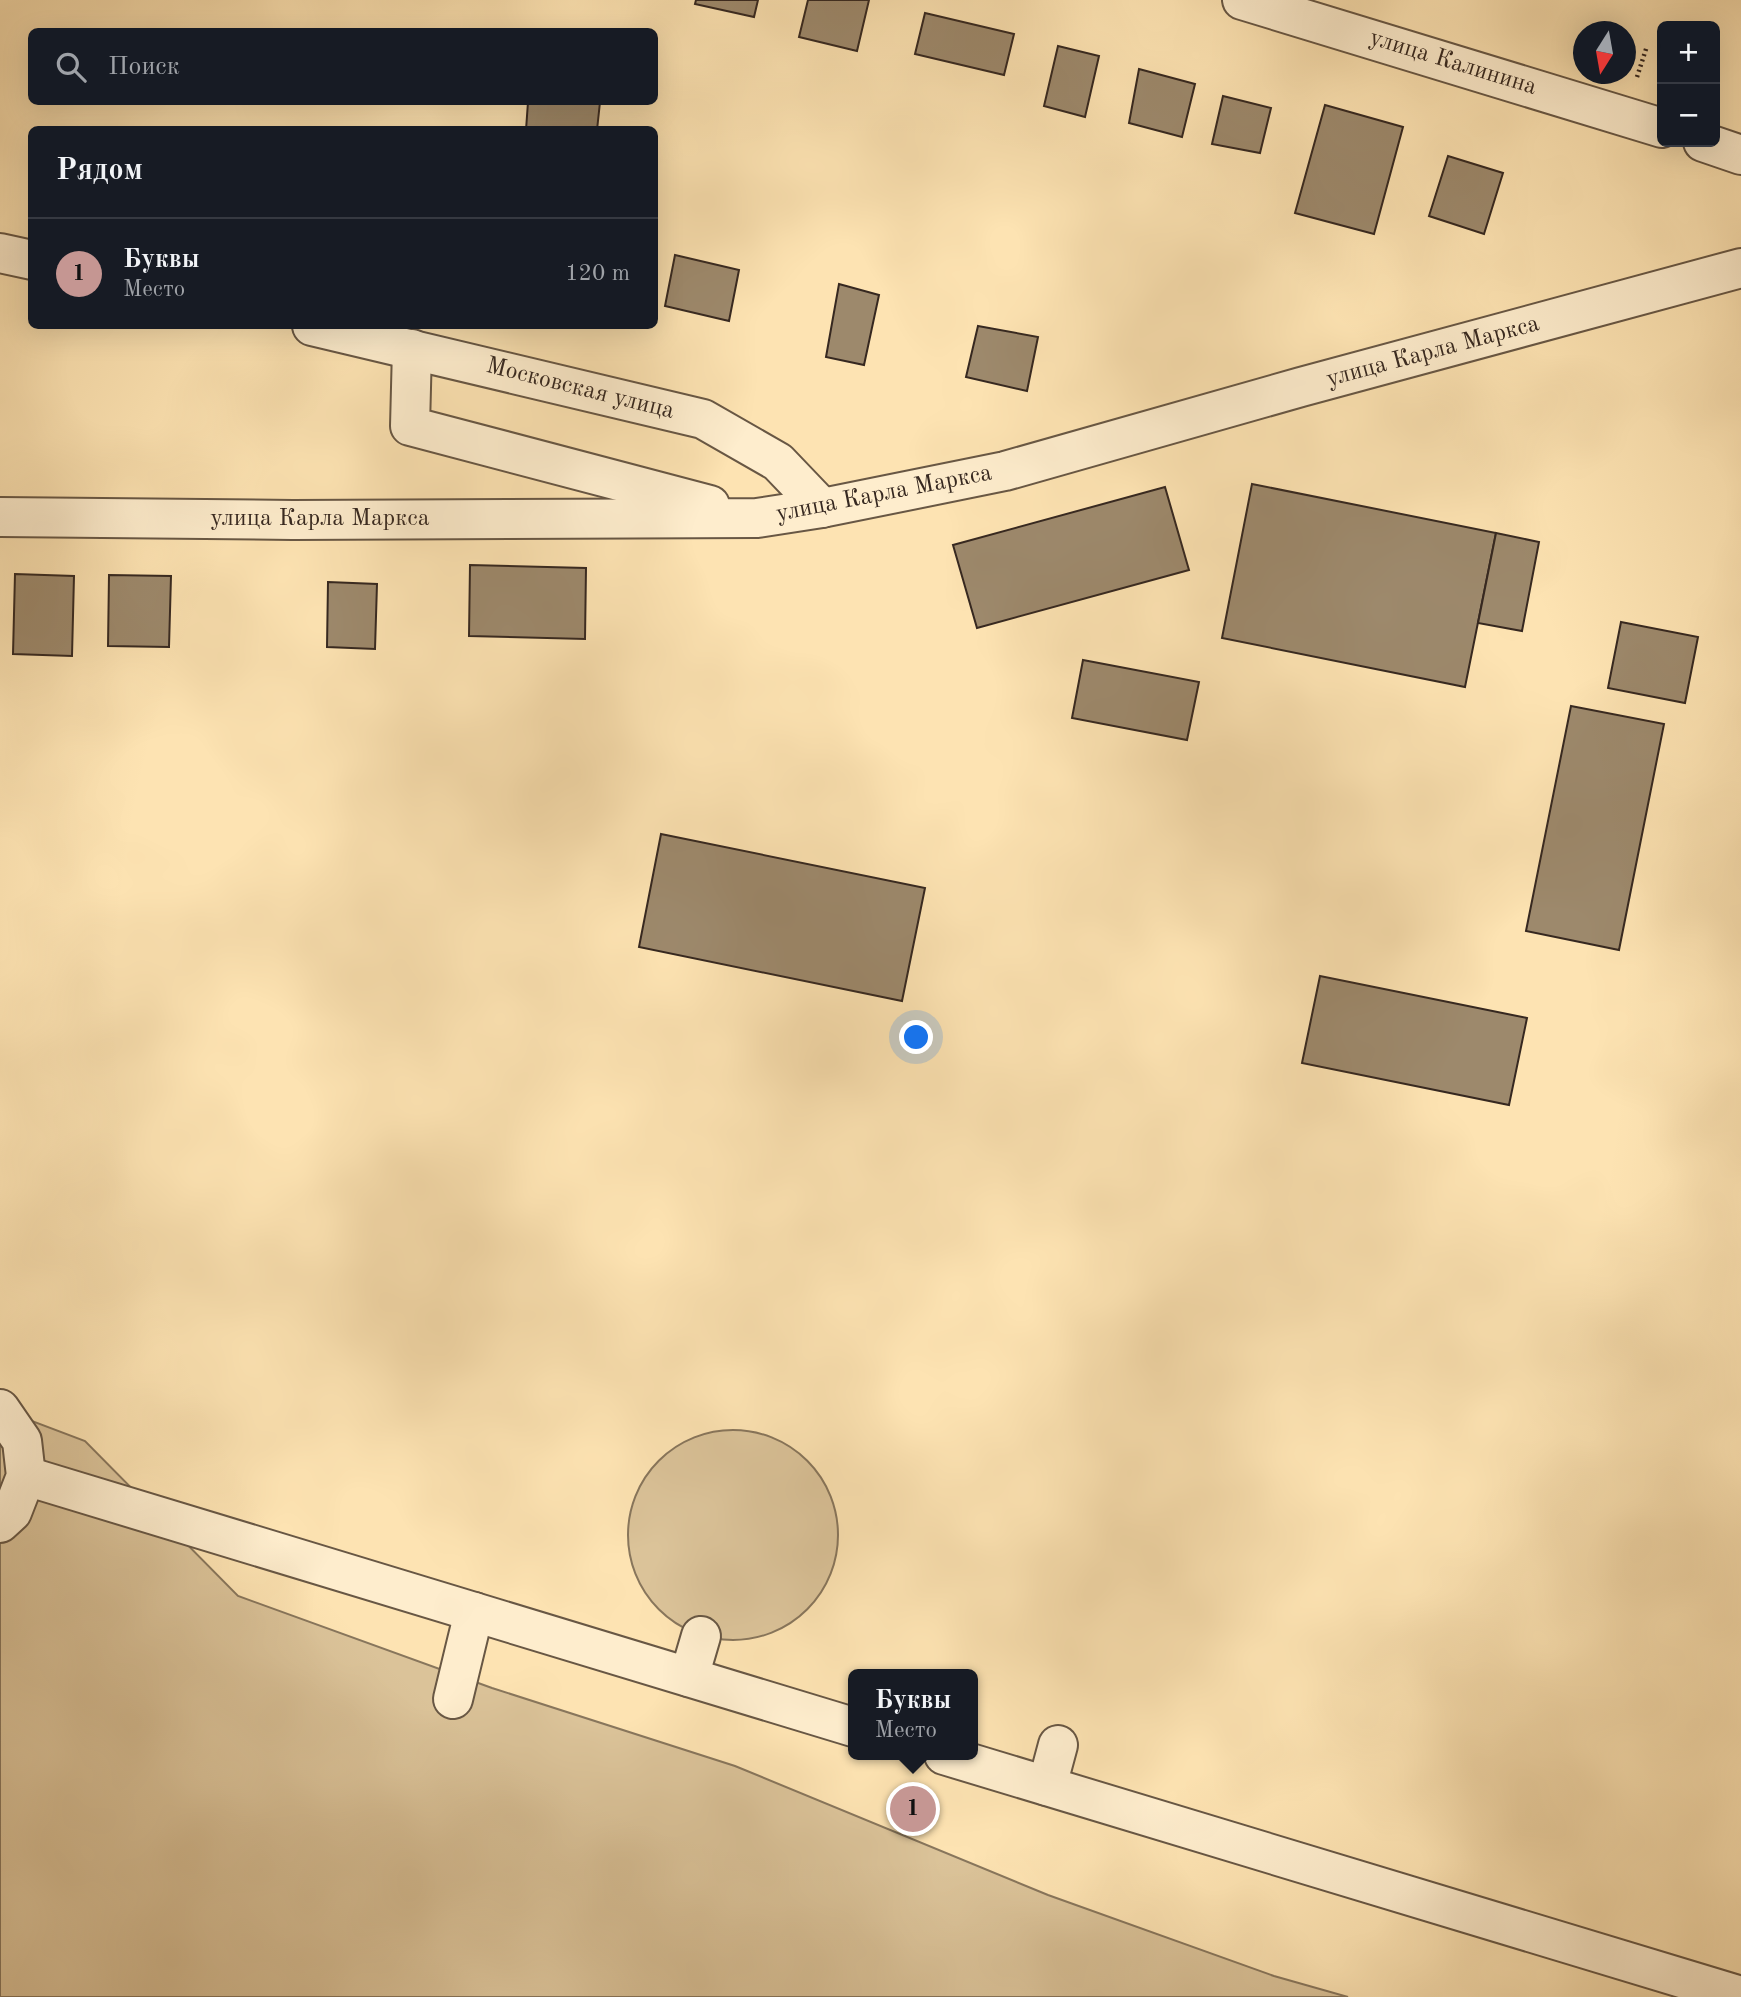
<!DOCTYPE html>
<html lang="ru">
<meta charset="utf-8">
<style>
:root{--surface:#171b24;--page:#242831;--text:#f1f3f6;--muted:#9ea1a6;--line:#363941;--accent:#c59692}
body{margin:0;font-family:"Old Standard TT",serif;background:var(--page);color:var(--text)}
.controls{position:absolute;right:21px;top:21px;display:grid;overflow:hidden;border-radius:10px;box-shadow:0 7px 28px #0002}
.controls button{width:63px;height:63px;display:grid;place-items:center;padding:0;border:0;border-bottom:2px solid var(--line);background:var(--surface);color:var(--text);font:35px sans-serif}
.compass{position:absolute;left:1573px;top:21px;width:63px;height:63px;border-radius:50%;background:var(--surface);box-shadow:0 7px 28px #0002;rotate:191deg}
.you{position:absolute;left:917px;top:1038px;width:24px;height:24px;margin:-18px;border:5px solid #fff;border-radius:50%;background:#1a73e8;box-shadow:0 0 0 10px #1a73e833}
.badge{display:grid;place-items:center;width:46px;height:46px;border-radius:50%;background:var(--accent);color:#111;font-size:23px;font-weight:700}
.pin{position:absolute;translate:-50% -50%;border:4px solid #fff;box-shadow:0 2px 7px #0006}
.popup{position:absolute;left:848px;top:1669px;width:130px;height:91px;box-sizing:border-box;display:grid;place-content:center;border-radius:10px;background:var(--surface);filter:drop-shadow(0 2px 5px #0005);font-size:23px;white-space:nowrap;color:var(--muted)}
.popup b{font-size:26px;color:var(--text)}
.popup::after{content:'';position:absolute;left:50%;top:100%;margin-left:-14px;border:14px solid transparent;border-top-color:var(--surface)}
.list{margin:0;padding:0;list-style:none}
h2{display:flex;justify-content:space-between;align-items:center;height:91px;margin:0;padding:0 28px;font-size:30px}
h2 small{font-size:23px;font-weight:400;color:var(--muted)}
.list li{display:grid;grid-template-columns:46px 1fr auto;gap:21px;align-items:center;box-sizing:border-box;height:112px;padding:0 28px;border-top:2px solid var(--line)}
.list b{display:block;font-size:26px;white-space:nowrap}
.list p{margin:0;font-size:23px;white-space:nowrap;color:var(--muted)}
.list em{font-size:23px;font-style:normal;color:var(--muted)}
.icon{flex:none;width:38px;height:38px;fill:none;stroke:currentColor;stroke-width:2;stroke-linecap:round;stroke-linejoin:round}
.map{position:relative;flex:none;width:1741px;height:1997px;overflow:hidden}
.search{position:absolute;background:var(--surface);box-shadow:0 7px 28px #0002;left:28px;top:28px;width:630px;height:77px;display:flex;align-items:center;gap:18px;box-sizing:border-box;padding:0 24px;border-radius:10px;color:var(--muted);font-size:26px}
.panel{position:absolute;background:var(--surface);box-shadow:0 7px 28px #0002;left:28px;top:126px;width:630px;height:203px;border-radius:10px}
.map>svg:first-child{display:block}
</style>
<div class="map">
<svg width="1741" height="1997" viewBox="0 0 1741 1997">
<rect width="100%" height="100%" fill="#fde3b2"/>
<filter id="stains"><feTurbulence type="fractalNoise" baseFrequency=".00286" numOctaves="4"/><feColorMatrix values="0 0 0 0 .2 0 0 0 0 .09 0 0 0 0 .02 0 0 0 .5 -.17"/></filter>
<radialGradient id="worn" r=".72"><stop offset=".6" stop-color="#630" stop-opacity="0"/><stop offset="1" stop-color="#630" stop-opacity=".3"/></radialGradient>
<g fill="#dbc399" stroke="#88765c" stroke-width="2">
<polygon points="0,1409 85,1441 238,1596 492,1688 735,1766 1048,1895 1274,1976 1348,1997 0,1997"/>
<circle cx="733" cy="1535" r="105"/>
</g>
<g fill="#9d896c" stroke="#362820" stroke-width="2">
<polygon points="696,0 758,0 754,17 695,4"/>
<polygon points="808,0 869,0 857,51 799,37"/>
<polygon points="925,13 1014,34 1004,75 915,54"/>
<polygon points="1058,46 1099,56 1085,117 1044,106"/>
<polygon points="1139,69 1195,84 1182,137 1129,123"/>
<polygon points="1223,96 1271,108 1260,153 1212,144"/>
<polygon points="528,102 600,102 597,130 526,130"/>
<polygon points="1325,105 1403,127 1374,234 1295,213"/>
<polygon points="1448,156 1503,173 1484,234 1429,216"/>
<polygon points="675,255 739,270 729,321 665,306"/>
<polygon points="839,284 879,295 864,365 826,357"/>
<polygon points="978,326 1038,337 1027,391 966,377"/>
<polygon points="1252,484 1496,533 1465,687 1222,638"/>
<polygon points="1165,487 1189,570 977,628 953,545"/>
<polygon points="1496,533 1539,542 1522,631 1478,623"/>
<polygon points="470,565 586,568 585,639 469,636"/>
<polygon points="15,574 74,576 72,656 13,654"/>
<polygon points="109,575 171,576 169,647 108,646"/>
<polygon points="328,582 377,584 375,649 327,647"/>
<polygon points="1621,622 1698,637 1685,703 1608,688"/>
<polygon points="1083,660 1199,682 1187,740 1072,718"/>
<polygon points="1571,706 1664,724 1619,950 1526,931"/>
<polygon points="661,834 925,888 902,1001 639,947"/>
<polygon points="1320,976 1527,1018 1509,1105 1302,1063"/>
</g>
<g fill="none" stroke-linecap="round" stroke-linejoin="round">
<g stroke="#685744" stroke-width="42">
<g id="minor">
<polyline points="1242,0 1662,128"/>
<polyline points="1703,142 1741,155"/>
<polyline points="0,253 32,260"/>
<polyline points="312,326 703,419 778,462 822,508"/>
<polyline points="412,349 410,426 710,505"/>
<polyline points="0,517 293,520 757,518 822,508 1005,471 1301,387 1741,268"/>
<polyline points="0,1409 22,1441 26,1476 12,1512 0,1523"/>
<polyline points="26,1476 853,1727"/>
<polyline points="689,1677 701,1636"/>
<polyline points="453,1699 474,1612"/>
<polyline points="944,1755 1741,1996"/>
<polyline points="1047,1786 1058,1745"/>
</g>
</g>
<polyline stroke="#362820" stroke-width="4.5" stroke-dasharray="2 3.5" stroke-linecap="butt" points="1637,77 1647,46"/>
<use href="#minor" stroke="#feedcd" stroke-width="38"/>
</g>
<g text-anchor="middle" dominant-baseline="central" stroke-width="5" stroke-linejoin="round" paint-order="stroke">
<g font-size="24" fill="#362820" stroke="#feedcd">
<text transform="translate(1453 63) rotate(17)">улица Калинина</text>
<text transform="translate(1433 352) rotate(-15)">улица Карла Маркса</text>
<text transform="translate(580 389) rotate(14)">Московская улица</text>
<text transform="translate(884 494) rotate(-11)">улица Карла Маркса</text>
<text x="320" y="519">улица Карла Маркса</text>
</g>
</g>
<rect width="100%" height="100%" filter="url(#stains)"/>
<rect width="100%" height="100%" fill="url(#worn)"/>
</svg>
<div class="controls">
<button>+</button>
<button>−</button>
</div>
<svg class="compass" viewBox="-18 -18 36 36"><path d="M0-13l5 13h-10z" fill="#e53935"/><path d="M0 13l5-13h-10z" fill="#9ea1a6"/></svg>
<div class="you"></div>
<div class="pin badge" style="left:913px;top:1809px">1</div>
<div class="popup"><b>Буквы</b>Место</div>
<div class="search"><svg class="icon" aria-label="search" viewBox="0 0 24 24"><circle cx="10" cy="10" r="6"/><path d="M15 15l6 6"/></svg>Поиск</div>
<section class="panel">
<h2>Рядом<small></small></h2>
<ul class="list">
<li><span class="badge">1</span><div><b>Буквы</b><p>Место</p></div><em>120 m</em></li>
</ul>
</section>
</div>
